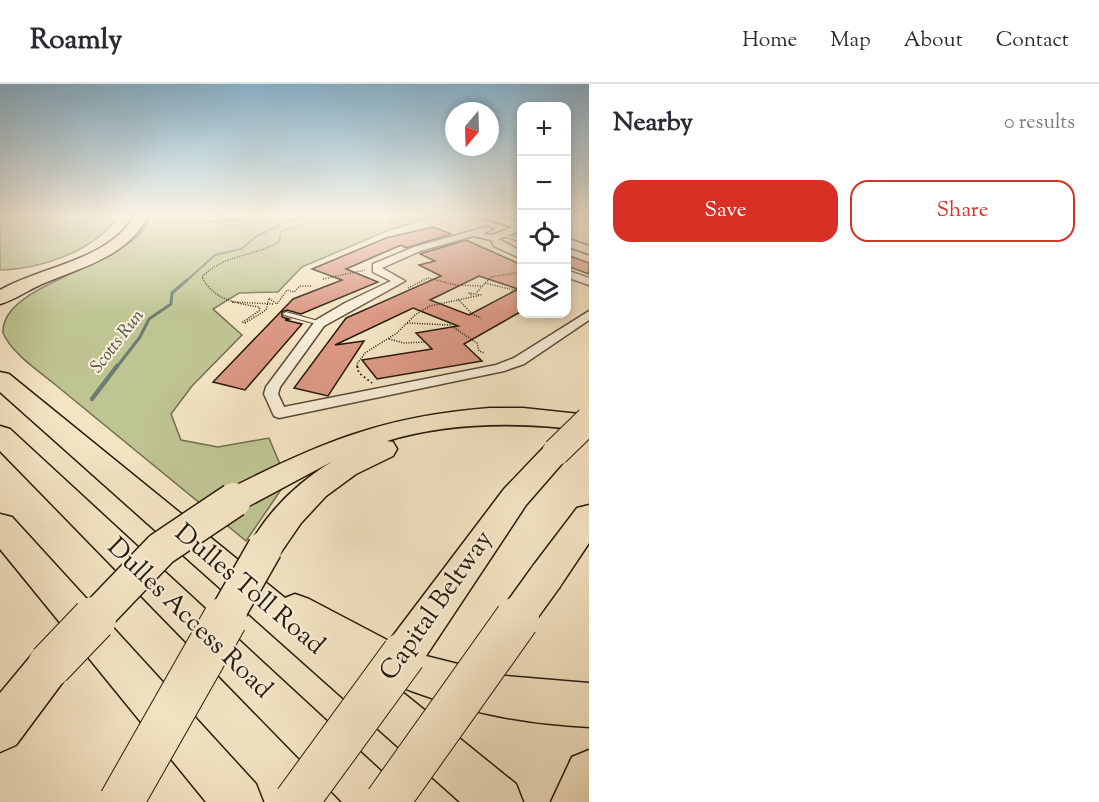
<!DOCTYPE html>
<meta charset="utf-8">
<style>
:root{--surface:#fff;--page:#f7f7f7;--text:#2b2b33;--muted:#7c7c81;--line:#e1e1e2;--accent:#d93025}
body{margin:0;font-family:"Sorts Mill Goudy",serif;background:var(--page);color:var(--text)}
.controls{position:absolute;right:18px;top:18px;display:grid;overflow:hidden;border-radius:12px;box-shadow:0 3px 9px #0003}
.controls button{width:54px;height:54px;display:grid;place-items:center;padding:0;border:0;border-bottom:2px solid var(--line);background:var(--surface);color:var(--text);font:30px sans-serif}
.compass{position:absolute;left:445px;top:18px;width:54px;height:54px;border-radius:50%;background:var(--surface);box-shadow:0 3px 9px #0003;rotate:199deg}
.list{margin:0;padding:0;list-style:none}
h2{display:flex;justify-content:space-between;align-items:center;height:78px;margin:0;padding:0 24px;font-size:26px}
h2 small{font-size:20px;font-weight:400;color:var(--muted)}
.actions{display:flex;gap:12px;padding:18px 24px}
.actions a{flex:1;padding:14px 0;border:2px solid var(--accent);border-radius:18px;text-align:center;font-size:21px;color:var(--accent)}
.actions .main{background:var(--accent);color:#fff}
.icon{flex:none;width:33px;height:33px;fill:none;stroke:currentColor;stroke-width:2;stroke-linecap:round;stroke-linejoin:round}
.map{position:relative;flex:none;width:589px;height:718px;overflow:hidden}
header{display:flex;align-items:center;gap:36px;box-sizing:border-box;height:84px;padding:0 30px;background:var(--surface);border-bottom:2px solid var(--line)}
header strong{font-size:28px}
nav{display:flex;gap:33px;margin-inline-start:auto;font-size:21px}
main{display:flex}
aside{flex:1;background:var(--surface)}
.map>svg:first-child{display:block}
</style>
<header>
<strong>Roamly</strong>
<nav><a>Home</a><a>Map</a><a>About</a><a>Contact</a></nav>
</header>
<main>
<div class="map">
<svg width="589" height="718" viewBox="0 0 589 718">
<rect width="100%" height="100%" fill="#f4e4c3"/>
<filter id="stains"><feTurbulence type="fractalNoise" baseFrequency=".00333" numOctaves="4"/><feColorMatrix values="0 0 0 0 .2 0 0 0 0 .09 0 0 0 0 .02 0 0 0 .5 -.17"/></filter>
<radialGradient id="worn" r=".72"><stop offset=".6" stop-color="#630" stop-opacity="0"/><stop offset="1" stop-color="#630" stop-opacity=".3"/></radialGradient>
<g fill="#bec492" stroke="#726f4e" stroke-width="1.5">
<path d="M0,130H116V136C90,168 41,185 0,186Z"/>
<path d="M151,130H184L204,137L258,135L280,130H441L389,146L302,183L278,208L239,209L213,225L242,251L192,302L171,330L181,356L218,363L269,354L287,397L246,457L52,298C36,285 12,269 3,249C0,196 140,182 151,130Z"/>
</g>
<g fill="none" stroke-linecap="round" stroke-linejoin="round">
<polyline stroke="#6d7c72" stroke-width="2" points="185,198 215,171 241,165 257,152 288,137 316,130"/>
<polyline stroke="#6d7c72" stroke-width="3" points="116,284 140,253 149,235 171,220 172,209 187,196"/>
<polyline stroke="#6d7c72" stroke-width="4.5" points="92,315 117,282"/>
</g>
<g fill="#dc9985" stroke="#261a0b" stroke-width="1.5" fill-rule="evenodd">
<polygon points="433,143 451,150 406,164 401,161 346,185 378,198 301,230 287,226 282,228 282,233 289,235 285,236 302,240 245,306 213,298 293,215 342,196 312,185 386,154"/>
<path d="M466,156L522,181V227L464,260L482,277L377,295L362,276L432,265L416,249L458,242L413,224L335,261L364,257L328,312L294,304L346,234L441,192L419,181L435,177L420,170ZM479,192L518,205L469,231L430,216Z"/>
<polygon points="567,171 589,179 589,190 567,182"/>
</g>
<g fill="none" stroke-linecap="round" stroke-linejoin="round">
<g stroke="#5a4c39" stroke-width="2">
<g id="service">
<polygon points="567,130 573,130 589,136 589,138"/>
<polygon points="500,149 522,155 522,158 500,151"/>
<polygon points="286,228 322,238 323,239 320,241 284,231 283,230"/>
</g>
</g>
<g stroke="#5a4c39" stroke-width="3">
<g id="minor">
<polygon points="517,141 522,141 522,146 499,155 522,168 522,175 494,162 491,156 473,152 420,167 382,184 405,197 324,242 280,303 278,310 284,323 496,281 514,274 589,227 589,236 524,280 504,287 279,334 274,332 264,310 266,303 316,236 345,219 391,197 373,188 373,180 414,163 486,143 493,145 482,150 493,151"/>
<polygon points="566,186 589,194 589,201 566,193"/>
</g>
</g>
<g stroke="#5a4c39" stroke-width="2">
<polygon id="tertiary" points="566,130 572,130 566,133"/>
</g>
<g stroke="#261a0b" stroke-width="3">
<g id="secondary">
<polygon points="470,130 489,130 522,139 522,146"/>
<polygon points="566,154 589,162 589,170 566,162"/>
</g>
</g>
<g stroke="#261a0b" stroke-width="3">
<g id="motorway">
<path d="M135,130H149C130,172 82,183 42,200C28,206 15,216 0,220V206C42,182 111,176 135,130Z"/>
<path d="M0,288L9,290L285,514L295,510L309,515L389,557L504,405L546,361L556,359L566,361L571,368L566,375L526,421L426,572L506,592L589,599V643C514,639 460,627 391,599L516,700L523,718H460L0,308Z"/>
<path d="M490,324H523L589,331V347C522,338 453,337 387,357L393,358L397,365L393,372L356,390L326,412L301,439L277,474L265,477L253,474L248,464C267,428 298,398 333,377L245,424L234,427L223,424L218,416L223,408C317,360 382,332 490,324Z"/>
<polygon points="0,342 10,345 395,700 402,718 342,718 0,367"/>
<polygon points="589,421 589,459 559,504 546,508 533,504 528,493 533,482 577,424"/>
<polygon points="0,430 12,433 256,700 263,718 206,718 0,465"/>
<polygon points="50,561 65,567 71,581 65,595 16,661 0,668 0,609 35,567"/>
<polygon points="589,666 589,718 551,718 572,673"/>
</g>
</g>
<g stroke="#261a0b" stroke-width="1.5" stroke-dasharray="1 1.5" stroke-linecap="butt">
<path d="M300,141L281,147L279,158C253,173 224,170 202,193C214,216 235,219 259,223L260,226L243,238L245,239L266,226L269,214L277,220L287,206L294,208L300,202H311"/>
<polyline points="323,195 365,186"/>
<polyline points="485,199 522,208"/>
<polyline points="408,204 428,194 456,201 483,202"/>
<polyline points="477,208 491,193 522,188"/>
<polyline points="458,215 472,230 481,234"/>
<polyline points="232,218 274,220"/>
<polyline points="407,239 450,241 477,259 479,267 485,269"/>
<polyline points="389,255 404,259 425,258"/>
<polyline points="358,284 357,280 365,269 397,249 415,231 430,222 481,211 469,209 472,212"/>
</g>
<polyline stroke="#261a0b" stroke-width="2" stroke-dasharray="1.5 3" stroke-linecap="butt" points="357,282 359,289 372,299"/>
<use href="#service" fill="#f8edd8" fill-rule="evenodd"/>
<use href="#minor" fill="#f8edd8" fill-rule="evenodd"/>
<use href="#tertiary" fill="#f8edd8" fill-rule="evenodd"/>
<use href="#secondary" fill="#f8edd8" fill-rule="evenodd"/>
<use href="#motorway" fill="#f4e4c3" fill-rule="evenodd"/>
<g stroke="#261a0b" stroke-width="29" stroke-linecap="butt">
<polyline id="motorway-bridge-far2" points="556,368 589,336"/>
</g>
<g stroke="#261a0b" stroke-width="37" stroke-linecap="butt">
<g id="motorway-bridge-far1">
<polyline points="93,536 161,465 234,416"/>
<polyline points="224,536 265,464"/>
<polyline points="515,536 546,493"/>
</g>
</g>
<g stroke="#261a0b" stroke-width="46" stroke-linecap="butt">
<g id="motorway-bridge">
<polyline points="50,581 94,535"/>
<polyline points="121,718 225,535"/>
<polyline points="296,718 404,570"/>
<polyline points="387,718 517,535"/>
</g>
</g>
<use href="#motorway-bridge-far2" stroke="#f4e4c3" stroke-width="27"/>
<use href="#motorway-bridge-far1" stroke="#f4e4c3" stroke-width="34"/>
<use href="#motorway-bridge" stroke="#f4e4c3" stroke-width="44"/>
</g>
<linearGradient id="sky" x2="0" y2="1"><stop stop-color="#89b8d4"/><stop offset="0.57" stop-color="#faf3e4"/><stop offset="1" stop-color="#faf3e4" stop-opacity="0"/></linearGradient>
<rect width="589" height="230" fill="url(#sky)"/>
<g text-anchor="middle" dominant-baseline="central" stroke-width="4.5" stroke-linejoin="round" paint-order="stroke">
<g font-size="18" font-style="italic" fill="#4f5347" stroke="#f8edd8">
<text transform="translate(118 258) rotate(-52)">Scotts Run</text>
</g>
<g font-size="26" fill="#261a0b" stroke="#f8edd8">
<text transform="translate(249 506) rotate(40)">Dulles Toll Road</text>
<text transform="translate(437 522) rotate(-55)">Capital Beltway</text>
<text transform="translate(189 535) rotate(44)">Dulles Access Road</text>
</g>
</g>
<rect width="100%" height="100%" filter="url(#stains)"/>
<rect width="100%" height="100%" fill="url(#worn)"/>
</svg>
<div class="controls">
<button>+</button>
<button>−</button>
<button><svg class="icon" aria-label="locate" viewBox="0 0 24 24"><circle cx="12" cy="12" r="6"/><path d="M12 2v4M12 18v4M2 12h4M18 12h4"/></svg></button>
<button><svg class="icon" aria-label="layers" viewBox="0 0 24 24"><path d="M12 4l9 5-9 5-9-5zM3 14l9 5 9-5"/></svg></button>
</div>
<svg class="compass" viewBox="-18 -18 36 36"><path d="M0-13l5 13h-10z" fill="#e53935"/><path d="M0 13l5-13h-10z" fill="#7c7c81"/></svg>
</div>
<aside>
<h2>Nearby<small>0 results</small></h2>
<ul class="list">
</ul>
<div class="actions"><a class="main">Save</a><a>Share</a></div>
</aside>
</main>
